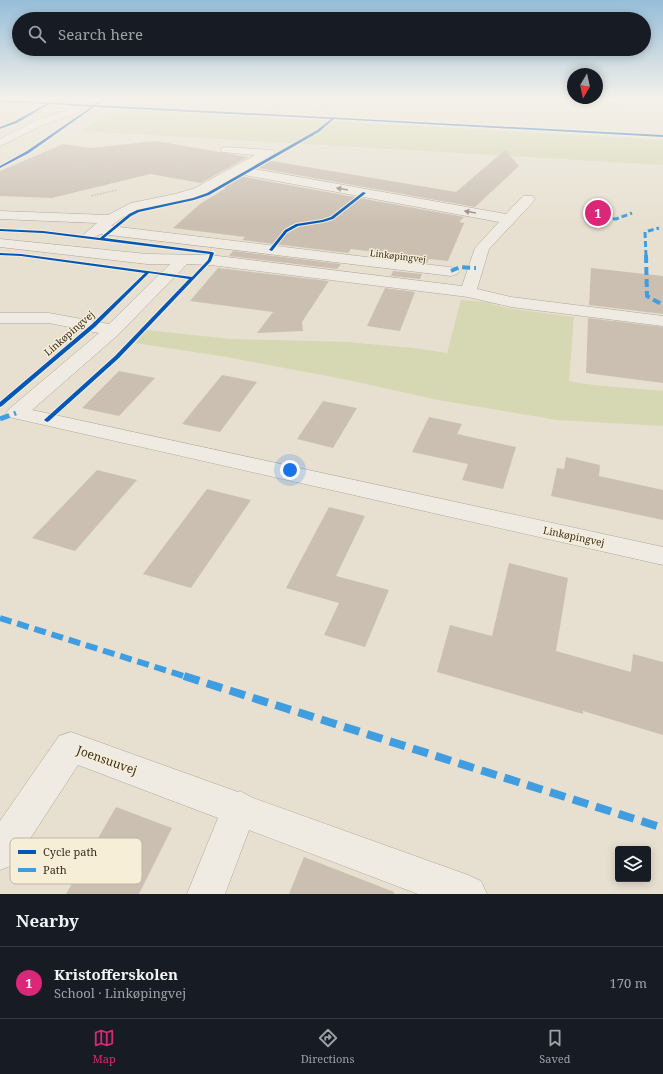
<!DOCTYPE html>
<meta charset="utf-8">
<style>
:root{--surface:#171b24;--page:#242831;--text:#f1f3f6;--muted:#9ea1a6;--line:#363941;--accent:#db2777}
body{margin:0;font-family:"Noto Serif",serif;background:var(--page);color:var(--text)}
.controls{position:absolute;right:12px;bottom:12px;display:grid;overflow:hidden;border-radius:4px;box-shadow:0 2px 10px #0003}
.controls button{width:36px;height:36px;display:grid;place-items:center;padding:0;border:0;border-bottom:1px solid var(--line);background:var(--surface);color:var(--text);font:20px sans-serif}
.compass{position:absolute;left:567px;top:68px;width:36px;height:36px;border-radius:50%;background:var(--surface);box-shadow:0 2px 10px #0003;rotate:189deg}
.you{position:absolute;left:290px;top:470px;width:14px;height:14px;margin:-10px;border:3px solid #fff;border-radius:50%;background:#1a73e8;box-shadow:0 0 0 6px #1a73e833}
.badge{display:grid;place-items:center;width:26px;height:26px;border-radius:50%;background:var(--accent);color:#fff;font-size:13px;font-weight:700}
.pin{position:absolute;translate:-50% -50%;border:2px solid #fff;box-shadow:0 1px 4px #0006}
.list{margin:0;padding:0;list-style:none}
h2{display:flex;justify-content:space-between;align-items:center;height:52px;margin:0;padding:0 16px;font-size:17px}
h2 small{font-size:13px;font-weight:400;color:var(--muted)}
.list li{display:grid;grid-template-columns:26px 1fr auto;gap:12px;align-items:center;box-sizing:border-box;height:72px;padding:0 16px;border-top:1px solid var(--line)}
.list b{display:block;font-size:15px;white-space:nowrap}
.list p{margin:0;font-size:13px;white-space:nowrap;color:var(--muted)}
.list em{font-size:13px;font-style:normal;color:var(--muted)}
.icon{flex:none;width:22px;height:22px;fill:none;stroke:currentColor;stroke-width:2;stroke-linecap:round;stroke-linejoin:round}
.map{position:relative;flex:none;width:663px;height:894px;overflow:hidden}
.search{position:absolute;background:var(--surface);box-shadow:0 2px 10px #0003;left:12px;right:12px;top:12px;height:44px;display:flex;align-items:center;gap:10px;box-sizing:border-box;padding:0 14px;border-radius:22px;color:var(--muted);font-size:15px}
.sheet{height:124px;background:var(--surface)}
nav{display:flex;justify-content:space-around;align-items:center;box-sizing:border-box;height:56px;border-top:1px solid var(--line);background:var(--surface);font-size:11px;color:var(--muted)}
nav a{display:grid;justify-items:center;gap:2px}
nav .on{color:var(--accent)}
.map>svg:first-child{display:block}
</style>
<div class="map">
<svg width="663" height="894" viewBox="0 0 663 894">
<rect width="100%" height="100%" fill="#e7e0d1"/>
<g fill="#d6d7b3">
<polygon points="118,109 663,140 663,165 81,131"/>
<polygon points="461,300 485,302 507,308 574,317 569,381 593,385 663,391 663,426 557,420 438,400 348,380 227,357 135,343 146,330 231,339 347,342 414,348 447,353"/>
</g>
<g fill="#cbbfb2">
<polygon points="156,141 248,157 201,183 150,174 52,198 0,196 0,171 63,144 90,148"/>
<polygon points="505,150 519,166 475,207 253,167 266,160 456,192"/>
<polygon points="239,176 464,217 459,222 464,223 448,261 429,259 427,263 398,259 400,255 351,249 348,253 242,240 245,237 173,228 200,204 226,188 220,187"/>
<polygon points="233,251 341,264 337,269 229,256"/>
<polygon points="218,268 329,281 302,322 303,331 257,333 273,312 190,301"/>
<polygon points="591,268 663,276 663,314 589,305"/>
<polygon points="393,271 422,274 420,279 391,276"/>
<polygon points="385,288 415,292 400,331 367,326"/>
<polygon points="588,318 663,327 663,383 586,373"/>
<polygon points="119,371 155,378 119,416 82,408"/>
<polygon points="222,375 257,382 220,432 182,424"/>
<polygon points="323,401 357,408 333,448 297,439"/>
<polygon points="429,417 462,424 457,434 516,447 503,489 462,480 468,464 412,452"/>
<polygon points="566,457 600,465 599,476 663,490 663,520 551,496 557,468 564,469"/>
<polygon points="97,470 137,480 75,551 32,538"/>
<polygon points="207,489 251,500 191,588 143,574"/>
<polygon points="329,507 365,516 336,576 389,590 365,647 324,635 339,603 286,588"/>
<polygon points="509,563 568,578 556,651 631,672 633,654 663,662 663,735 583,711 583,714 437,672 450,625 492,636"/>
<polygon points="116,807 172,828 139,894 66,894"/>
<polygon points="304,857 394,892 394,894 289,894"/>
</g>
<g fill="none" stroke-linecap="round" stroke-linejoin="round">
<g stroke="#ada599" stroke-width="1">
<g id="minor">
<polygon points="86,98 99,98 74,114 45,124 0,146 0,139 37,120 66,110"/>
<polygon points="226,147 273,150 275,152 273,154 249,168 506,214 523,196 533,196 535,199 533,202 489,249 477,289 511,297 663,316 663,326 511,307 468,297 210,265 187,264 119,334 32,410 663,547 663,565 9,417 6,413 9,409 99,333 49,323 0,323 0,313 49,313 109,324 170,264 147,264 0,247 0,239 147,254 210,255 462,286 475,248 499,222 239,174 205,194 177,202 140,209 123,217 111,226 457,268 459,271 457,274 451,276 101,234 91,238 86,237 84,234 97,223 0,219 0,211 108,215 131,203 175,194 195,188 255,155 222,152 220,150 222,148"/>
<polygon points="71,732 238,792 240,791 253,798 468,875 481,881 487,894 418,894 249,830 225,894 187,894 218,818 78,765 13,865 0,870 0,821 59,736"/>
</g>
</g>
<g stroke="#c8c2b9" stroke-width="1" stroke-dasharray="1.5 1" stroke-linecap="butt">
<polyline points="562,105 621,108 617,98"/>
<polyline points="129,108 141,98"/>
<polyline points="179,110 184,106 185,101 190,98"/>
<polyline points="220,113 230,102 235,101 237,98"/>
<polyline points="267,115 271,109 279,106 277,104 283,100 283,98"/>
<polyline points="315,118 323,106 330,104 335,98"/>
<polyline points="51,158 82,163 151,157 189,164 207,157"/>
</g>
<polyline stroke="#c8c2b9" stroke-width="1.5" stroke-dasharray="2 1" stroke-linecap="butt" points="91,196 117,190"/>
<use href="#minor" fill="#efebe3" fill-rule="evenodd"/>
<g stroke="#3f9de0" stroke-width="3" stroke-dasharray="6 3" stroke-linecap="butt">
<polyline points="604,218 616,219 632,213"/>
<polyline points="646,256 645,232 659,228"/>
</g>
<g stroke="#3f9de0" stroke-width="4" stroke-dasharray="8 4" stroke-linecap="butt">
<polyline points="646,255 647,296 663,305"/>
<polyline points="451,271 460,267 476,268"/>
</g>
<polyline stroke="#3f9de0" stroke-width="5" stroke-dasharray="10 5" stroke-linecap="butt" points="0,419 16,413"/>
<polyline stroke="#3f9de0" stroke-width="6" stroke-dasharray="12 6" stroke-linecap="butt" points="0,618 187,677"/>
<polyline stroke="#3f9de0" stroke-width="8" stroke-dasharray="16 8" stroke-linecap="butt" points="184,676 663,828"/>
<g stroke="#f7eed8" stroke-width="2">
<g id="cycleway">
<polygon points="104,98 107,98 96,105 663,135 663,137 334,119 319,132 209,195 194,200 139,212 131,216 104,238 212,252 214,253 211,261 119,358 49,421 47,422 44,420 45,419 115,356 189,279 149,273 95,327 2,406 0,407 0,402 91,325 145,273 21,256 0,255 0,253 21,254 192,277 208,260 210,254 43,233 0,231 0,229 43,231 100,238 129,214 137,210 193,198 207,193 317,130 331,119 94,107 29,153 0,168 0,166 27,151 91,107 49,104 17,123 0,129 0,127 15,121 46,104 0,102 0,100 93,105"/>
<polygon points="363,192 366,193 333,219 323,222 298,226 287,232 272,251 269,250 285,230 296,224 322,220 331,217"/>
</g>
</g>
<use href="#cycleway" fill="#0057b8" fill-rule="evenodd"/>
</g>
<defs><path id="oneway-solid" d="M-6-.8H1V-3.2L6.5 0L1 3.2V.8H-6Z"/></defs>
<g fill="#968c82">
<use href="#oneway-solid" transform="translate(342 189) rotate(-170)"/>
<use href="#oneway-solid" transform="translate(470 212) rotate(-170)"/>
</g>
<linearGradient id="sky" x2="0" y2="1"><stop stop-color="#96bed9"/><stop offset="0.44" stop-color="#f4f1ea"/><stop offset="1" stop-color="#f4f1ea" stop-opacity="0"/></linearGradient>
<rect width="663" height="224" fill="url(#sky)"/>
<g text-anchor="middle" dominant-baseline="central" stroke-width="3" stroke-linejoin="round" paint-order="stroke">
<g font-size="9" fill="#3d2e20" stroke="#f7eed8">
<text transform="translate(398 256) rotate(7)">Linkøpingvej</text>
</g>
<g font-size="10" fill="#3d2e20" stroke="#f7eed8">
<text transform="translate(69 333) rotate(-41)">Linkøpingvej</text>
<text transform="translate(574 536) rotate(12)">Linkøpingvej</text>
</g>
<g font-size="12" fill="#3d2e20" stroke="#f7eed8">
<text transform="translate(107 760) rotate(20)">Joensuuvej</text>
</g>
</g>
<rect x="10" y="838" width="132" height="46" rx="6" fill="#f7eed8" stroke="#bfb4a1" stroke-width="1"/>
<rect x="18" y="850" width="18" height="4" fill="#0057b8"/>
<rect x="18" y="868" width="18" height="4" fill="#3f9de0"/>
<g font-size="11" fill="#3d2e20">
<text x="43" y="856">Cycle path</text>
<text x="43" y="874">Path</text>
</g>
</svg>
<div class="controls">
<button><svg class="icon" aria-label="layers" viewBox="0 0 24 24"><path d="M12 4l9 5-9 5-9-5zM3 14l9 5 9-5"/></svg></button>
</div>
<svg class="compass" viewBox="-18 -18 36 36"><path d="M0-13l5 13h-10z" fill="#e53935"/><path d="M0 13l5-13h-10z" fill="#9ea1a6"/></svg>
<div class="you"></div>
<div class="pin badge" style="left:598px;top:213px">1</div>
<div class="search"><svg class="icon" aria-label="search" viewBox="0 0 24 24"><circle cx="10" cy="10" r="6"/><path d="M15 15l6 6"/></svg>Search here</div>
</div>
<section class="sheet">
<h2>Nearby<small></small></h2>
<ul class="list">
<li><span class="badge">1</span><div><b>Kristofferskolen</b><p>School · Linkøpingvej</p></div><em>170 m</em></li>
</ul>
</section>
<nav>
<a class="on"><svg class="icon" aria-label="map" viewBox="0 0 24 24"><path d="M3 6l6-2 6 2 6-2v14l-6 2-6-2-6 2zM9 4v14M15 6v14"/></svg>Map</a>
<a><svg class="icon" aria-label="directions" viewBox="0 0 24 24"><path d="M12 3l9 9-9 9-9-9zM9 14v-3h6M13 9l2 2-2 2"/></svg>Directions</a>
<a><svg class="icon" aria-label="saved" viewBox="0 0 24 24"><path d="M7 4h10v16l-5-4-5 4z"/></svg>Saved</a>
</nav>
